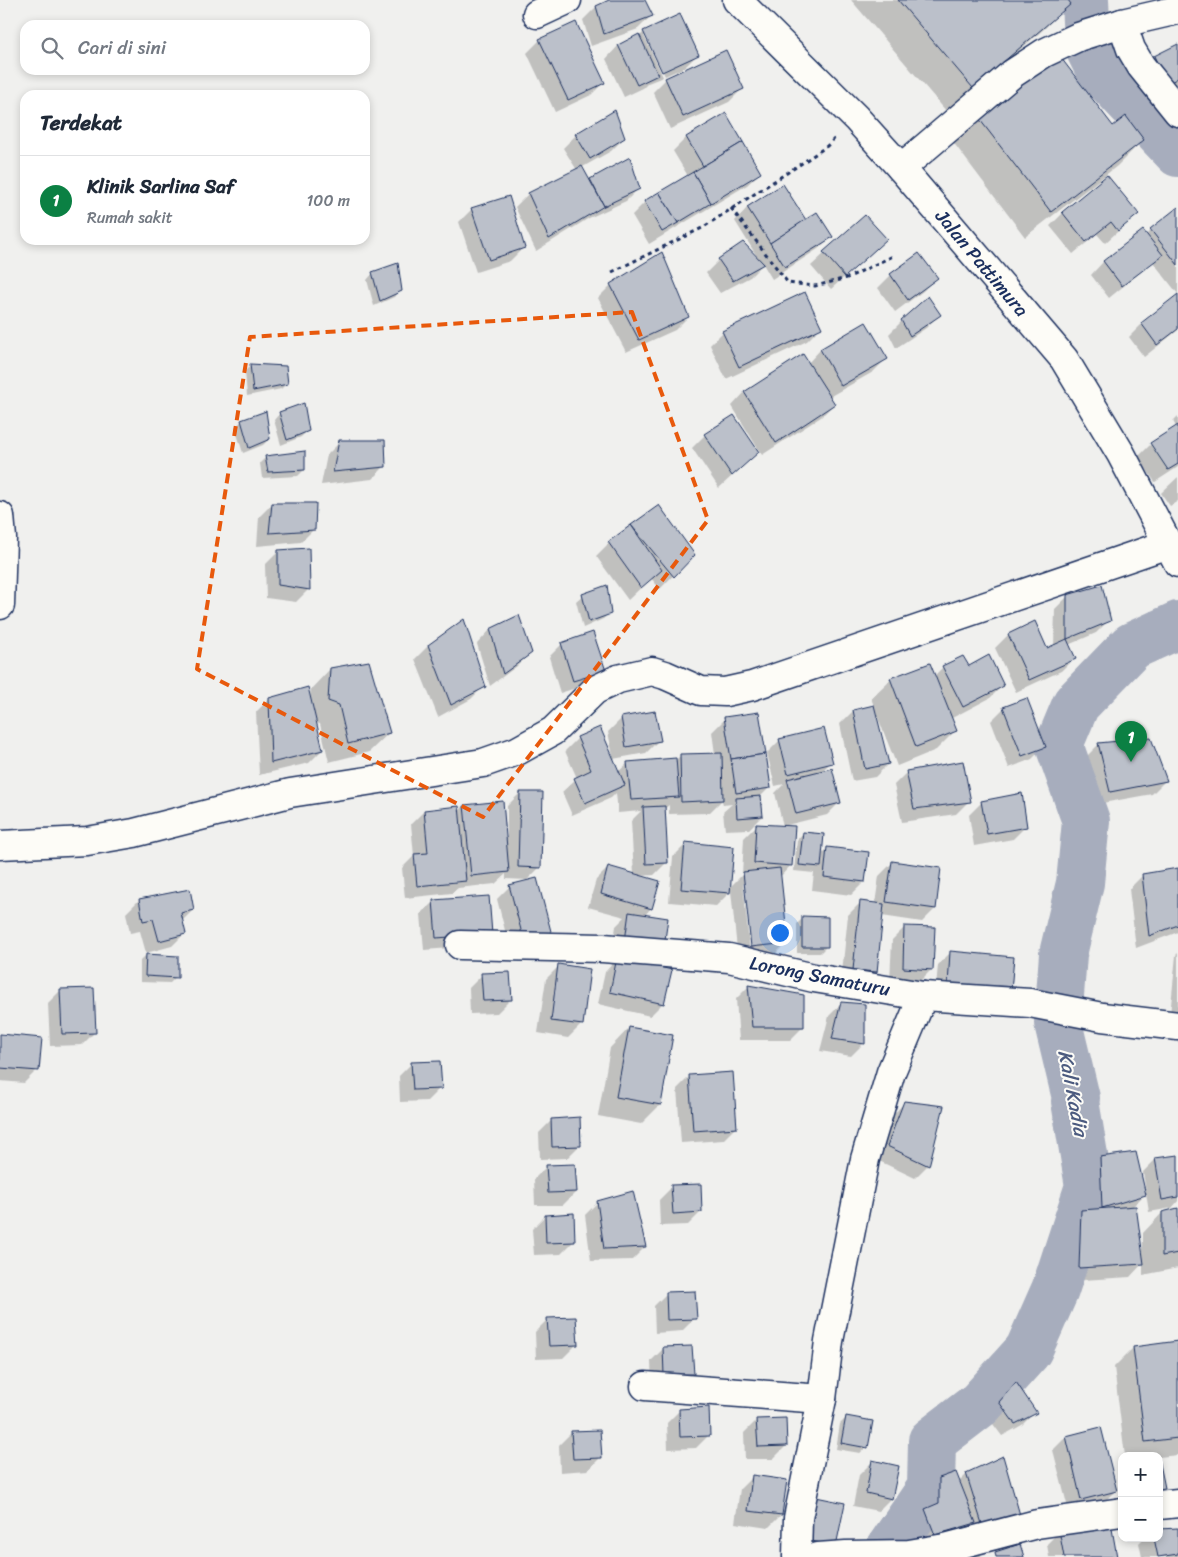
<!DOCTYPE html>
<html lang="id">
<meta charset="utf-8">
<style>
:root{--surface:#fff;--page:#f2f2f3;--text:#1f2937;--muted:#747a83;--line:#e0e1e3;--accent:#0b8043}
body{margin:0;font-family:Sriracha,sans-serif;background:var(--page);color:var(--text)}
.controls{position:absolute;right:15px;bottom:15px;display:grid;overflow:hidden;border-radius:10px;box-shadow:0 2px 8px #0003}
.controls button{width:45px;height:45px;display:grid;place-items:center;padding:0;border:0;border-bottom:1px solid var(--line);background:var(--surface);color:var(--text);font:25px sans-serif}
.you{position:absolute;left:779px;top:932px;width:18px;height:18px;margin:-12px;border:4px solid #fff;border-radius:50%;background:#1a73e8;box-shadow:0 0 0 8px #1a73e833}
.badge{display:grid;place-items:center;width:32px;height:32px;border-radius:50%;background:var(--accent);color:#fff;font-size:16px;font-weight:700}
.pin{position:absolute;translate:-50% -41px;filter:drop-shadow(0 1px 2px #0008)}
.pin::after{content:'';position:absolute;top:26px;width:18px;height:15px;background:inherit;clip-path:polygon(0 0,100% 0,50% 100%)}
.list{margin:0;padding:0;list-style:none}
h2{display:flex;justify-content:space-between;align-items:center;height:65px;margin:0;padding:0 20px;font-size:21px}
h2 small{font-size:16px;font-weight:400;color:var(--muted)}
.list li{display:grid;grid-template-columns:32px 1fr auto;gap:15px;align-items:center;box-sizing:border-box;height:90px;padding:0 20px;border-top:1px solid var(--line)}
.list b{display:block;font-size:19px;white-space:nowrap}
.list p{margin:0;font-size:16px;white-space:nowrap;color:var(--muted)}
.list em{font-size:16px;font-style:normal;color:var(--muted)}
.icon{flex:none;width:28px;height:28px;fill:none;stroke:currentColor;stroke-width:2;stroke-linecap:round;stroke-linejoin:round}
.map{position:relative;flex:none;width:1178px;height:1557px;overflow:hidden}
.search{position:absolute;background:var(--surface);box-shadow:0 2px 8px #0003;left:20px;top:20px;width:350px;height:55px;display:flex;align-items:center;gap:12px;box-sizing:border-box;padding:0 18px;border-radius:15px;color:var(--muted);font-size:19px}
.panel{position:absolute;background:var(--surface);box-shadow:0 2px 8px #0003;left:20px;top:90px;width:350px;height:155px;border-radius:15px}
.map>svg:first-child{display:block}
</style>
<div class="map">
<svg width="1178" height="1557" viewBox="0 0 1178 1557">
<rect width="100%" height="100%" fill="#f0f0ee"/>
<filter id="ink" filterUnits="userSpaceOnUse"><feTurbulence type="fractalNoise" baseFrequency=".02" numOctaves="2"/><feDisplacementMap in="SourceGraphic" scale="10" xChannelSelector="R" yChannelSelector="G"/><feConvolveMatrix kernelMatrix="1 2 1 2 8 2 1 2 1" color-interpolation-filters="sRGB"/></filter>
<g filter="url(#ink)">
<g fill="#0003" fill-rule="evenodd">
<polygon points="612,0 643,0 651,16 638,29 591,46 583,20 596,7"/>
<polygon points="851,0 1066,0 1069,4 1044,29 947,112"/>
<polygon points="644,32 698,54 685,67 665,76 647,36 644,36 663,77 648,83 643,88 624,97 606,59 618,46 639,37"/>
<polygon points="540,40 604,82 591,95 555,112 527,53"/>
<polygon points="1178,46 1178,84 1154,96 1141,70 1154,57"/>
<polygon points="666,79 742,89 729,102 670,129 653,92"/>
<polygon points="725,115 760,173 747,185 649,244 632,215 645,202 688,176 673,151 686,138"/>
<polygon points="978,117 1143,140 1117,166 1025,237 953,142"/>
<polygon points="576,135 624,138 611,151 581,168 589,182 591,180 639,188 626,201 589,218 536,251 515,207 528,194 577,170 563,148"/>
<polygon points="1107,177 1137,214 1105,243 1097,234 1073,254 1050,226 1063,213"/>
<polygon points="782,185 805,221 831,236 818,249 772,279 763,264 750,277 720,293 706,273 719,260 758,258 735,221 747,208"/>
<polygon points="472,209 523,248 510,261 476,272 459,222"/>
<polygon points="1178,209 1178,294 1153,262 1109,298 1091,275 1103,262 1143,231 1146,235"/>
<polygon points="865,216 872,252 831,289 811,266"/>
<polygon points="919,255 936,278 923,291 895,312 878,288 891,275"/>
<polygon points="373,273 400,291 394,297 374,306 367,280"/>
<polygon points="611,285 688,317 675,330 626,352 598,298"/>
<polygon points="1178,296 1178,330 1144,357 1129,337 1142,324"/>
<polygon points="939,315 926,328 896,348 889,334 902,321"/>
<polygon points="866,324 886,359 873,372 829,397 834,404 821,417 762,455 732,406 744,393 803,356 808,363 820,350"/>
<polygon points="820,328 807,341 726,379 710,345 723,332"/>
<polygon points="251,365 287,383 281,389 247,396 245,371"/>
<polygon points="280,413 307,431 301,437 281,445 274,420"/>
<polygon points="1178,416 1178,467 1155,482 1138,457 1151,444 1176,427 1173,421"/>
<polygon points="242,421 269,439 263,445 243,453 235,427"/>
<polygon points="705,435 744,465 719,488 692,448"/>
<polygon points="340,442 385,466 372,479 321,485 327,455"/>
<polygon points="266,457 304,470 298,476 262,478 260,463"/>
<polygon points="1178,477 1178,501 1170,506 1161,493"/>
<polygon points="272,504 314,529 301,542 257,546 259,517"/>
<polygon points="658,507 694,554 660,589 651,578 628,600 596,556 609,543"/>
<polygon points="278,552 309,589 296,602 266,598 265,565"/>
<polygon points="583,595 610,613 603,619 583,628 576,601"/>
<polygon points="1068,596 1109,620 1096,633 1068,645 1074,658 1061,671 1016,692 995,648 1008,635 1034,623 1046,650 1054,646 1055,609"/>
<polygon points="490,630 530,653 517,666 490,686 477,644"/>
<polygon points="562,644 605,670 592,683 560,693 549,657"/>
<polygon points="428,646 484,686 471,699 438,717 415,659"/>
<polygon points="943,667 968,667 1003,685 990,698 950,719 955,731 936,750 897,766 875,710 874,710 888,764 875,777 852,781 840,724 853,711 874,706 871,698 891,679 934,676"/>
<polygon points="330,669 389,733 369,752 329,762 320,724 316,723 322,750 309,763 259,775 256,712 269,699 310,697 311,689"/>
<polygon points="1004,708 1045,746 1032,759 1009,768 991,721"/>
<polygon points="654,713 659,740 646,753 613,759 618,772 628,763 675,761 680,756 715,754 712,732 725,719 770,787 760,797 762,816 749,829 725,830 723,812 732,804 723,805 722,800 709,813 669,814 669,805 664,809 667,862 654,875 639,876 651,908 612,954 616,926 625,917 588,907 596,880 609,867 634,875 631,821 641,811 618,813 616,793 611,798 572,815 562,792 577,778 565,751 578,738 613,756 608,732 621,719"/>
<polygon points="780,740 831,762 821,772 840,802 827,815 783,826 775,793 784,784 775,786 767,753"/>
<polygon points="1099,744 1165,781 1152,794 1097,804 1086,757"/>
<polygon points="907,772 969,801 956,814 902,822 894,785"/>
<polygon points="520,793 540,867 527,880 506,879 506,874 495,884 458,888 452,893 405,898 402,868 414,856 411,824 424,811 459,811 464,806 501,803 505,837 507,837 507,806"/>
<polygon points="982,802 1026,826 1013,839 974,846 969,815"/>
<path d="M757,825L791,865L780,877L786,943L773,956L738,959L731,891L716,906L669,902L673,857L686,844L729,888L742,875L744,838ZM743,883H745L753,953H750Z"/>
<polygon points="803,833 820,856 828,848 864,882 851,895 812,890 814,873 794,871 797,840"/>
<polygon points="892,863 935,909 922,922 882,916 876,972 863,985 841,982 848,915 861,902 875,904 879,876"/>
<polygon points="1178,869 1178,932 1136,948 1129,889 1142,876"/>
<polygon points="510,886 551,938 512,958 497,899"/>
<polygon points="139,900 193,910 182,921 185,933 172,946 146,953 140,931 130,933 126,913"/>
<polygon points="434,901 478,946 424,950 421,914"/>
<polygon points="803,918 826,947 820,953 797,953 797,924"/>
<polygon points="905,927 932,969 919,982 890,981 892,940"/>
<polygon points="951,952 1013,958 935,998 938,965"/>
<polygon points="1178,953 1178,1026 1169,1025 1176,955"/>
<polygon points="146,955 176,977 170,983 140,982 140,961"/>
<polygon points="617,959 663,1003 650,1016 598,1004 605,972"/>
<polygon points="559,966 581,1025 568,1038 538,1033 546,979"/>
<polygon points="482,975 510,1000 497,1013 470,1014 469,988"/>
<polygon points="749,986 803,1027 790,1040 739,1040 736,999"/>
<polygon points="61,990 95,1032 82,1045 50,1046 48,1003"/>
<polygon points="842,1003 864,1043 851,1056 820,1051 829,1016"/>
<polygon points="629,1028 660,1105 641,1124 598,1116 610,1048"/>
<polygon points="0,1035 37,1070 24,1083 0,1081"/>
<polygon points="412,1063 440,1088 427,1101 400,1102 399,1076"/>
<polygon points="690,1076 736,1127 723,1140 681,1143 677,1089"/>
<polygon points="905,1102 928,1165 915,1178 875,1159 892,1116"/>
<polygon points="552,1120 580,1145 567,1158 540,1159 539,1133"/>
<polygon points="1178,1157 1178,1201 1172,1208 1149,1212 1146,1193 1132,1207 1141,1256 1143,1256 1143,1233 1162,1213 1178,1210 1178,1268 1143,1275 1143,1263 1130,1277 1067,1281 1069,1224 1082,1211 1089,1210 1088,1171 1101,1158 1144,1193 1146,1192 1143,1172 1156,1159"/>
<polygon points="547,1166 576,1192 563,1205 535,1205 534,1179"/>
<polygon points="672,1187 701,1212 688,1225 660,1226 659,1200"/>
<polygon points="598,1202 645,1247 632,1260 591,1261 585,1215"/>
<polygon points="545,1216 574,1241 561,1254 534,1255 532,1229"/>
<polygon points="667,1293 695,1318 682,1331 655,1333 654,1306"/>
<polygon points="548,1319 576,1345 563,1358 536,1359 535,1332"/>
<polygon points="1178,1343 1178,1455 1159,1457 1125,1456 1114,1367 1133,1348"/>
<polygon points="664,1348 692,1373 679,1386 652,1387 651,1361"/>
<polygon points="1016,1384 1035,1412 1022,1425 1002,1436 987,1416"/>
<polygon points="680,1410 709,1435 696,1448 668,1449 667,1423"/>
<polygon points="846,1418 867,1447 860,1453 836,1449 840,1424"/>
<polygon points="757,1420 786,1446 773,1459 745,1459 744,1433"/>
<polygon points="1100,1429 1115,1491 1102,1504 1069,1512 1053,1450 1066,1437"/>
<polygon points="572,1432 601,1457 588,1470 560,1472 559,1445"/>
<polygon points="872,1462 891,1498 878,1511 853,1506 859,1475"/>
<polygon points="967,1474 1019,1514 922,1547 913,1523 926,1510 926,1493 940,1480 959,1482"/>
<polygon points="753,1476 781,1515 768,1528 735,1523 740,1489"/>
<polygon points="803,1511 835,1545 795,1552"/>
<polygon points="1178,1529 1178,1557 1142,1557 1139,1543 1144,1538 1159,1538"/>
<polygon points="1060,1531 1115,1557 1049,1557 1047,1544"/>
<polygon points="980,1550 981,1557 949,1557"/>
</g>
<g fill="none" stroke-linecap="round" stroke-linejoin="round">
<g stroke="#a7adbd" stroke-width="48">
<polyline points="1085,0 1087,44 1100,71 1178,153"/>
<polyline points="884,1557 931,1488 932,1441 980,1404 1026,1353 1029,1349 1055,1290 1089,1186 1075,1101 1076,1098 1058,1023 1063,954 1080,883 1086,821 1059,745 1076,704 1132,646 1178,625"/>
</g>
</g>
<g fill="#bbc0ca" stroke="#1b2f5e">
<polygon points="609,0 645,0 653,16 604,34 596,6"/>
<polygon points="898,0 1068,0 1071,4 973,88"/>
<polygon points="680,14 699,55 662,72 643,31"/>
<polygon points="576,22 605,83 568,100 539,39"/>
<polygon points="639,34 658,75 637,85 618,45"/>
<polygon points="1178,44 1178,78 1167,84 1154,56"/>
<polygon points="726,50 744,89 683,117 665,78"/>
<polygon points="1058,54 1113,126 1126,116 1144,140 1051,212 977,116"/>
<polygon points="615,110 625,138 590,159 575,134"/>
<polygon points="726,113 743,142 703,166 686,137"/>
<polygon points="743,142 761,173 711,203 693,172"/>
<polygon points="630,157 640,189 604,206 590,179"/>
<polygon points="582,166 604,206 549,239 528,193"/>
<polygon points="693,172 711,203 678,223 659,192"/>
<polygon points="1107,175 1139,214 1118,231 1111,222 1086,242 1062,212"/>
<polygon points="783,184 806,220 770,243 747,207"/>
<polygon points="659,192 678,223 662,232 644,201"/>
<polygon points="509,196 525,248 489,260 471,208"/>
<polygon points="1178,207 1178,265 1150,229"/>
<polygon points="817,212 833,237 785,267 770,243"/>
<polygon points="865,215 887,239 845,277 823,252"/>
<polygon points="1143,230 1163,255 1122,286 1103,261"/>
<polygon points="743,242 764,264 733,281 718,259"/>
<polygon points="662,252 689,317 639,340 610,284"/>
<polygon points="919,253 938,278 908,300 890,274"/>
<polygon points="398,263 402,291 380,301 372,272"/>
<polygon points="805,292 822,328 739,367 722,331"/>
<polygon points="1178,294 1178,329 1157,345 1141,323"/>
<polygon points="928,296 941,315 910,336 901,320"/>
<polygon points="866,322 888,359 841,386 820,349"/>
<polygon points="803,354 835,404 776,443 744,392"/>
<polygon points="250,364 286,366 288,384 253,391"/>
<polygon points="304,403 309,431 287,440 279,412"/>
<polygon points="266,411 270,439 249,448 241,420"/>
<polygon points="734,415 759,452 732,476 704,434"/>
<polygon points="1178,425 1178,464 1168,470 1150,443"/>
<polygon points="339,440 385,440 386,467 333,472"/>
<polygon points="305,451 305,470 268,472 265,456"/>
<polygon points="272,503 316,503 315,530 269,533"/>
<polygon points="659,505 695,555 674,577 631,525"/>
<polygon points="631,525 662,570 641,588 608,542"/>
<polygon points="309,548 310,590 278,585 278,550"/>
<polygon points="607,585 611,614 589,622 582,594"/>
<polygon points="1102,585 1111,621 1067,639 1067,595"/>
<polygon points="519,615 532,653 503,674 490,629"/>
<polygon points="464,619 486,687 451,705 428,645"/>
<polygon points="1035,621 1047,648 1067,639 1076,659 1029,680 1008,634"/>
<polygon points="593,632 606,671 573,681 561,643"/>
<polygon points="989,655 1004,686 963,707 942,666 963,656 969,666"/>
<polygon points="369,661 390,733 348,744 339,705 328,701 330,668"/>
<polygon points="930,663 957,731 916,747 890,678"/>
<polygon points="308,687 323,750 271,763 269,698"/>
<polygon points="1027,698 1046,747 1022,756 1003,707"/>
<polygon points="874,705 889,764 865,769 853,710"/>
<polygon points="655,711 661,741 626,747 621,717"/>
<polygon points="759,712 766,754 731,759 724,717"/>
<polygon points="600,727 625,785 585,803 574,778 591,770 577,737"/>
<polygon points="824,728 833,763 788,774 779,739"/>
<polygon points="1151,738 1167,781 1110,792 1098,743"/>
<polygon points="722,753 723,800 681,802 680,754"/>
<polygon points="766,754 771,788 736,793 731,759"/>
<polygon points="676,758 679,797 631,800 627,762"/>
<polygon points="963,761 971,802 914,809 906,771"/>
<polygon points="832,768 841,803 796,814 787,779"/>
<polygon points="520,792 543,792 541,868 518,867"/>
<polygon points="1022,793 1027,827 987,834 981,801"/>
<polygon points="761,796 763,816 737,818 736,798"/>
<polygon points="503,801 509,872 471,876 464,805"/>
<polygon points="459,806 466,881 417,886 414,854 428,853 424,810"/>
<polygon points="665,806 668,863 646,864 643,807"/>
<polygon points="756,824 795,826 792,866 754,863"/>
<polygon points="803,832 824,834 821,867 799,865"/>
<polygon points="685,842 734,847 730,893 681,889"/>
<polygon points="827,847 869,852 865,882 824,877"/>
<polygon points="892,861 941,868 936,909 886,902"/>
<polygon points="608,866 660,881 652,909 601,894"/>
<polygon points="780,868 788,943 751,947 743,872"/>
<polygon points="1178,868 1178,925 1149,936 1142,874"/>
<polygon points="537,878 553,939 525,945 509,885"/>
<polygon points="190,889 194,910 181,913 186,934 159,941 153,919 143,921 139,899"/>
<polygon points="489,896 492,934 436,938 433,900"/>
<polygon points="860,901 884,904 877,972 853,970"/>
<polygon points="629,912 668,918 664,947 625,941"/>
<polygon points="802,916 828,917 828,947 802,947"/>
<polygon points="904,926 935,927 933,970 903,968"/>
<polygon points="950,951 1014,957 1011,991 948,986"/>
<polygon points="146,954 178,956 178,978 145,976"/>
<polygon points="617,957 672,970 664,1004 610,992"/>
<polygon points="558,964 590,969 583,1025 551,1021"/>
<polygon points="510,972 512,1000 483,1001 481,973"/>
<polygon points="748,985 804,995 804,1027 752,1027"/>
<polygon points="94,988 96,1033 62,1034 60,989"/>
<polygon points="841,1002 865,1004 865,1044 832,1039"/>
<polygon points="629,1027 673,1035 661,1105 616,1097"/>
<polygon points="0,1034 42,1038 39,1071 0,1068"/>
<polygon points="440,1061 442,1089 413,1090 411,1062"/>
<polygon points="733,1072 737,1128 693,1131 689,1075"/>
<polygon points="904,1101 944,1106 929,1166 887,1146"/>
<polygon points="580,1117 581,1146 552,1147 551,1119"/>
<polygon points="1136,1152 1146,1195 1102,1208 1100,1157"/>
<polygon points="1178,1155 1178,1197 1162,1200 1155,1158"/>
<polygon points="575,1164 577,1192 548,1193 546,1165"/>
<polygon points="701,1184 702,1212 673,1214 671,1185"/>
<polygon points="633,1191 646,1247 604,1249 597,1201"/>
<polygon points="1136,1206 1144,1264 1079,1268 1081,1210"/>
<polygon points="1178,1208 1178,1253 1162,1256 1162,1212"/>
<polygon points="574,1213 575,1242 546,1243 545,1215"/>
<polygon points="695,1291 697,1319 667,1320 666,1292"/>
<polygon points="576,1317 578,1345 549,1346 547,1318"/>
<polygon points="1178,1341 1178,1438 1145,1442 1133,1347"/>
<polygon points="692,1346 694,1374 664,1375 663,1347"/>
<polygon points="1016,1382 1037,1413 1015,1424 999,1402"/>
<polygon points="709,1407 710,1436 680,1437 679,1409"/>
<polygon points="846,1416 873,1421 868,1448 841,1443"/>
<polygon points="786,1418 787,1446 758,1447 756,1419"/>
<polygon points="1101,1427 1117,1491 1081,1500 1066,1436"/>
<polygon points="600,1430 602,1458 573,1459 571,1431"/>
<polygon points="1003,1456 1020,1515 983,1527 966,1473"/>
<polygon points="1159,1459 1165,1488 1159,1489"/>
<polygon points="872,1460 899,1466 892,1499 866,1493"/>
<polygon points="956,1472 976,1523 935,1535 925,1509 939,1503 939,1478"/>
<polygon points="752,1475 787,1480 782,1515 748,1511"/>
<polygon points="816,1497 845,1503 836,1546 807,1540"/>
<polygon points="1111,1523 1117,1557 1064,1557 1059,1530"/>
<polygon points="1178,1528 1178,1554 1158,1557 1154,1538 1159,1538 1159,1529"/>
<polygon points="1020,1544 1024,1557 996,1557 995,1552"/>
</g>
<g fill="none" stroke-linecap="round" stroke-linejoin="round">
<g stroke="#1b2f5e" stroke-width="31">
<g id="street">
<polyline points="1178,10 1122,23 1131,49 1141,66 1178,112"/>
<polyline points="537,14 567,0"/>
<polyline points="901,168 1012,74 1044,53 1078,37 1122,23"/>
<polyline points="0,516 2,538 0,605"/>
<polyline points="0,845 87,841 134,833 290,793 483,763 517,751 553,731 595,690 618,679 652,671 665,675 701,691 725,692 752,686 1168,544"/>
<polyline points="460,945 603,948 729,958 814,978 923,996 1030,1003 1102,1017 1178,1026"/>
<polyline points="645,1386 822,1399"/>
<polyline points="1159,1505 1178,1503"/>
<polyline points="797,1557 798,1518 822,1399 829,1341 865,1159 891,1072 923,996"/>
<polyline points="818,1557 846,1555 909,1554 945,1548 1037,1524 1122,1512"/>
</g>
</g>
<g stroke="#1b2f5e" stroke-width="31">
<polyline id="highway" points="737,0 856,118 901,168 1064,359 1121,454 1178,563"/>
</g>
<g stroke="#1b2f5e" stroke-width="3" stroke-dasharray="4 4" stroke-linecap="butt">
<polyline points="731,208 788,283 815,286 847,278 895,255"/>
<polyline points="612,272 702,228 796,167 827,146 837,136"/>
</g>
<use href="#street" stroke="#fdfcf7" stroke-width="28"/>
<use href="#highway" stroke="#fdfcf7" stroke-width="28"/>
</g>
</g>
<path fill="none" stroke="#e8590c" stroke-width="4" stroke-dasharray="10 6" stroke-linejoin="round" d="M632,312L708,520L483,817L197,669L250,337Z"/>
<g text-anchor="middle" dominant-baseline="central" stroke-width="4" stroke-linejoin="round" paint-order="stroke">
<g font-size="19" fill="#1b2f5e" stroke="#fdfcf7">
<text transform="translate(982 263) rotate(50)">Jalan Pattimura</text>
<text transform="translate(820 976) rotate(11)">Lorong Samaturu</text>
</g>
<g font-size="20" font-style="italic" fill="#4c5b7f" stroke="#fdfcf7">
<text transform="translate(1073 1093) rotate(79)">Kali Kadia</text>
</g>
</g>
</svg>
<div class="controls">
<button>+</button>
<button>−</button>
</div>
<div class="you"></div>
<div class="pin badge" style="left:1131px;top:762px">1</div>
<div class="search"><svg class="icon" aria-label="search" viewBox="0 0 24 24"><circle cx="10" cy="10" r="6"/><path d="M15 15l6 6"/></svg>Cari di sini</div>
<section class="panel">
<h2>Terdekat<small></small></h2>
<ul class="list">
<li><span class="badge">1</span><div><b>Klinik Sarlina Saf</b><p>Rumah sakit</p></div><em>100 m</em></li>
</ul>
</section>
</div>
